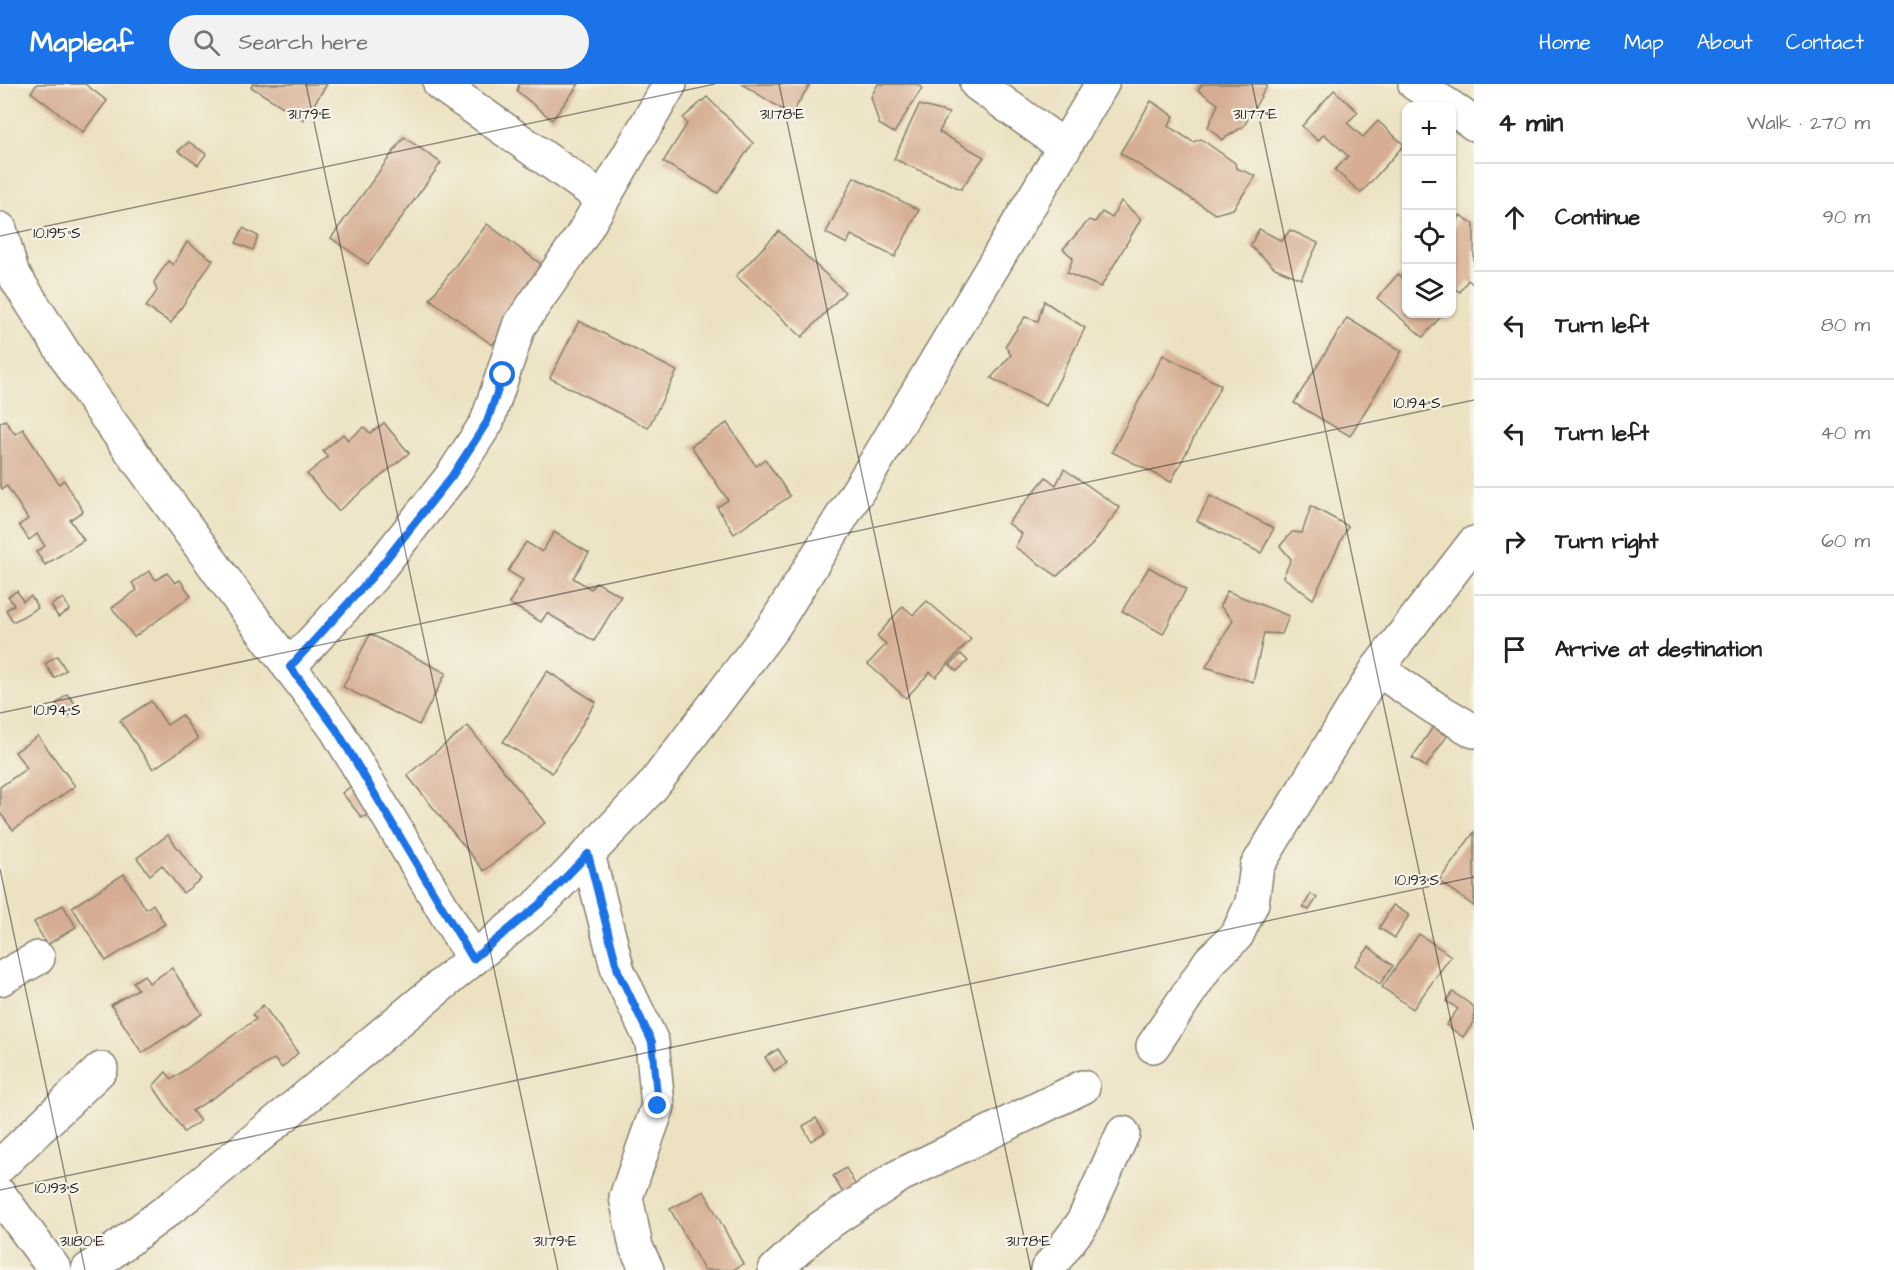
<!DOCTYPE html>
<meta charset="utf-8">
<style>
:root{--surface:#fff;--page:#f2f2f2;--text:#202124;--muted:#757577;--line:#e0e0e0;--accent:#1a73e8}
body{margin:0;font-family:"Architects Daughter",sans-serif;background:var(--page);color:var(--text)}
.controls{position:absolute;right:18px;top:18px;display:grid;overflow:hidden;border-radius:12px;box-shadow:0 2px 4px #0004}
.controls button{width:54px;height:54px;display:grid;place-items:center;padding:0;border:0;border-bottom:2px solid var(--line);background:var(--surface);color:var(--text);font:30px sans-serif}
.stop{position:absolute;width:18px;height:18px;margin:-14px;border:4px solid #1a73e8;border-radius:50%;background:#fff}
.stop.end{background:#1a73e8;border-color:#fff;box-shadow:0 2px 6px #0008}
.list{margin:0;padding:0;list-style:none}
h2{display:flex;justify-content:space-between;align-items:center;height:78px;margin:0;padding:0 24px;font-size:26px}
h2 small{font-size:20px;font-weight:400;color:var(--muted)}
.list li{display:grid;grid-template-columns:39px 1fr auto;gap:18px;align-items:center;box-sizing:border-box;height:108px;padding:0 24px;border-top:2px solid var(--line)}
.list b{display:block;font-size:22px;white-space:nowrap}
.list em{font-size:20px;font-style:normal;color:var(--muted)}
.icon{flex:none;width:33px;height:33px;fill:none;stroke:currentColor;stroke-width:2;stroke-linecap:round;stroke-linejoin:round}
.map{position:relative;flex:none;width:1474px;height:1186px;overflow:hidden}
header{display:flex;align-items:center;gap:36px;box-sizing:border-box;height:84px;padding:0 30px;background:var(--accent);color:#fff}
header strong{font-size:28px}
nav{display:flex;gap:33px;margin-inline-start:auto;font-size:21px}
.search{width:420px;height:54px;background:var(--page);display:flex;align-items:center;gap:15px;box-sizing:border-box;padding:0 21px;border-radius:33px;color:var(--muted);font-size:22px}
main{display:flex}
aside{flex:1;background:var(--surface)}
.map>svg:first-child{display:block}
</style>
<header>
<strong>Mapleaf</strong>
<div class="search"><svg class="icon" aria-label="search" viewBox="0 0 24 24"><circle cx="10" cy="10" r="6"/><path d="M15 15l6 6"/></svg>Search here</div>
<nav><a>Home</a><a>Map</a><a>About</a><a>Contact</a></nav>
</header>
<main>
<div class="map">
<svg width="1474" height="1186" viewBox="0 0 1474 1186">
<rect width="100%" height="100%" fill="#f7f3e8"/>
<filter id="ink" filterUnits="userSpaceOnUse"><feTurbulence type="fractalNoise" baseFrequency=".0167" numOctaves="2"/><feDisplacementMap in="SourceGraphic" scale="12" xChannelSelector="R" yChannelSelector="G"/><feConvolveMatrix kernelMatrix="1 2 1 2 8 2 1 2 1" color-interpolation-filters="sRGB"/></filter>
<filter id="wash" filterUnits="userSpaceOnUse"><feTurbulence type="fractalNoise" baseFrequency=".008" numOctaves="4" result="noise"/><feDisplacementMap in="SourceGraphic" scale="24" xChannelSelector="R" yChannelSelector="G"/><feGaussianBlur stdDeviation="1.35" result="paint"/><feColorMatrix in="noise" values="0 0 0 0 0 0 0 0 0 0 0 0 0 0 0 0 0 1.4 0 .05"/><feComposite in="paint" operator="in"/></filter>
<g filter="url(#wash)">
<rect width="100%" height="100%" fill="#ece2c1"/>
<g id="blocks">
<g fill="#d6ad92">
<polygon points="37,0 85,0 107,17 83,48 31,8"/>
<polygon points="253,0 327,0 304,36 251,3"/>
<polygon points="519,0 579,0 552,36 517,7"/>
<polygon points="742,0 810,0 791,31"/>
<polygon points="878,0 917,0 922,4 894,49 879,40 871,13"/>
<polygon points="1202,0 1268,0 1244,42 1222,56 1208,43 1218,20 1198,6"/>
<polygon points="1334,6 1358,28 1347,39 1363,53 1378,37 1404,61 1361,109 1335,86 1348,72 1324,50 1318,57 1302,42"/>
<polygon points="707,13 753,59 718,109 663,78 687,40 683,34"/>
<polygon points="1151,17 1174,32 1168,42 1193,58 1201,55 1235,79 1236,84 1256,92 1233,125 1215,130 1120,69"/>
<polygon points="919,21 949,29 939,48 984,73 961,105 894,75"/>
<polygon points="404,53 441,79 368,180 331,154"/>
<polygon points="189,58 206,70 198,81 178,67"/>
<polygon points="854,93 919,126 895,173 851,151 847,160 826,149"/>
<polygon points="1121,117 1141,135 1101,203 1067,189 1073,174 1063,165 1089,136 1095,138 1102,128 1112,134"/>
<polygon points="1460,131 1474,140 1474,201 1468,196 1460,208 1452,203 1452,150"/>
<polygon points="487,140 549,186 492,261 430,215"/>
<polygon points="243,144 258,152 253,166 236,159"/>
<polygon points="1259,145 1282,157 1290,146 1318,159 1301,195 1275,184 1250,162"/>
<polygon points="779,147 845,208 802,253 736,192"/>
<polygon points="187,158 213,176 171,239 146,223 157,207 154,198 168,177 173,181"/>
<polygon points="1398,190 1406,197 1406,230 1443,230 1423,253 1377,214"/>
<polygon points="1044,217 1085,244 1046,322 991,294 1011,271 1005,262 1025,233 1038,237"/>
<polygon points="1347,234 1402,267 1350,352 1294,319"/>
<polygon points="579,237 677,287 648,344 550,294"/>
<polygon points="1163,271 1221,301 1171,398 1112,368"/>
<polygon points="5,336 15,350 23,345 59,400 64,396 83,427 70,436 84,456 45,481 36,468 45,462 37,450 29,456 19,441 28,435 7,402 2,405 0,401 0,339"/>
<polygon points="384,339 409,369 338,427 307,390 328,373 323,367 343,350 348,356 364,343 370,349"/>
<polygon points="727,339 756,382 765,375 790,412 734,450 717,423 728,416 691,362"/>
<polygon points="1064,385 1120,424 1091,462 1057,492 1015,463 1022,450 1008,439 1046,393 1056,401"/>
<polygon points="1210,412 1274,444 1261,469 1197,437"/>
<polygon points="1311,422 1348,442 1313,515 1283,493 1291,475 1280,462 1292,448 1302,449"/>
<polygon points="554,448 589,469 573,494 591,505 596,498 621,512 594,557 547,529 541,538 509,519 523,496 508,487 526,458 542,468"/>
<polygon points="1149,483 1186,505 1163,550 1122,527"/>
<polygon points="149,487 156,496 167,489 175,499 180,496 191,512 134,553 112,524 137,506 132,499"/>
<polygon points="17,507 23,517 31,512 38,524 13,538 6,526 14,521 8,512"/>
<polygon points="1227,507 1289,532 1282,550 1264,549 1253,598 1206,583 1233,536 1220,522"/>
<polygon points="63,514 70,526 58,533 51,521"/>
<polygon points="927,517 971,555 936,593 930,588 906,614 868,580 886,560 877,552 903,522 913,531"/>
<polygon points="370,550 446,589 419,641 343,603"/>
<polygon points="961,570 968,577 957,587 950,581"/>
<polygon points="57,572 66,586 54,594 45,580"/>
<polygon points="547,587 596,618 552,689 503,658"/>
<polygon points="67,610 78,623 67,633 56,620"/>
<polygon points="151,617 167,641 182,631 198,655 153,685 120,637"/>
<polygon points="468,642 545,739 484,787 407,691"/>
<polygon points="1433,643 1447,652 1426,683 1412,674"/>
<polygon points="38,652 75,702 13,746 0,729 0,703 27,684 15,668"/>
<polygon points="353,701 372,727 362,734 342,709"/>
<polygon points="1474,748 1474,822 1439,797"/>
<polygon points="168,751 201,795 183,809 162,781 150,791 137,774"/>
<polygon points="124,790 146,825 153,820 165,840 106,877 72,823"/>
<polygon points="1311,810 1317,814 1309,826 1303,823"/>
<polygon points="63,821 76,843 47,861 34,838"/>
<polygon points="1393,821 1409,831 1395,854 1379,844"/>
<polygon points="1419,850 1451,872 1413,925 1382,903"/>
<polygon points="1369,863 1393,882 1380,900 1355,881"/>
<polygon points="172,884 202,930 142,969 111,921 138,905 133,898 144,891 149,899"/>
<polygon points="1453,908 1474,923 1474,938 1463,953 1446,941 1458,925 1446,917"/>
<polygon points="263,921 298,969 282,984 274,975 192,1027 200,1037 184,1048 153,1002 166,988 172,995 256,935 252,931"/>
<polygon points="778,965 787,979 774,987 765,973"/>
<polygon points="816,1034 825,1048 811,1057 803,1042"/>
<polygon points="846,1084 856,1102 843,1109 833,1092"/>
<polygon points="704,1107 743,1180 733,1186 704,1186 670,1125"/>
</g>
</g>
</g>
<g filter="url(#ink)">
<use href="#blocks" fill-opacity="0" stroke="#847f6e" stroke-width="1.5"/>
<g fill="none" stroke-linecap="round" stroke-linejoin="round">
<g stroke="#847f6e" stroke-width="36">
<g id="minor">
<polyline points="440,0 603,115"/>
<polyline points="977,0 1065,63"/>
<polyline points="1415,0 1449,22"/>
<polyline points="1452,24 1474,40"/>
<polyline points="0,145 12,188 92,313 243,521 336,645 473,875"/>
<polyline points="1474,459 1377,585 1435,624 1474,647"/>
<polyline points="289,583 372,493 452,392 487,338 519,242 581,153 670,0"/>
<polyline points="588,770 618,887 652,958 658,1022 626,1113 636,1163 647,1186"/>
<polyline points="0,895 38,874"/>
<polyline points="1153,962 1210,877 1237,851 1252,819 1257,782 1377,585"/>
<polyline points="0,1082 101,985"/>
<polyline points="0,1111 55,1186"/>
<polyline points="88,1186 189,1110 542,818 652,703 774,542 877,376 1102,0"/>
<polyline points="775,1186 819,1145 899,1092 1083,1003"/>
<polyline points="1047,1186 1082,1140 1123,1049"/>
</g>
</g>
<use href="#minor" stroke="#fff" stroke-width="33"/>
</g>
</g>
<g fill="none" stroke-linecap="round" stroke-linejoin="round" filter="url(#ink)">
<polyline stroke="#1a73e8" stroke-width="8" points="503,291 487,338 452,392 372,493 290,583 336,645 473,875 542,818 588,770 618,887 652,958 658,1022"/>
</g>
<path fill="none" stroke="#1c1c1c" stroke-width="1.5" stroke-opacity="0.45" d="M306,0L558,1186M779,0L1031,1186M1252,0L1474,1046M0,152L715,0M0,629L1474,316M0,785L85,1186M0,1106L1474,793"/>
<g font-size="15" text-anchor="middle" fill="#1c1c1c" stroke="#f7f3e8" stroke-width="4.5" stroke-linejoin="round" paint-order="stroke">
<text x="309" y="35">31.179°E</text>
<text x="782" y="35">31.178°E</text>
<text x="1255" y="35">31.177°E</text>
<text x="57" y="154">10.195°S</text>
<text x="1417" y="324">10.194°S</text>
<text x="57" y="631">10.194°S</text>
<text x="1417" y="801">10.193°S</text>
<text x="57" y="1109">10.193°S</text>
<text x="82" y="1162">31.180°E</text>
<text x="555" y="1162">31.179°E</text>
<text x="1028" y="1162">31.178°E</text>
</g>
</svg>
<div class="controls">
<button>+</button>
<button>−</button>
<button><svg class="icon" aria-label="locate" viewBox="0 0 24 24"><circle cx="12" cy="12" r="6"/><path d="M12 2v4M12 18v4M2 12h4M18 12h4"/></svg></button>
<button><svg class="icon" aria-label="layers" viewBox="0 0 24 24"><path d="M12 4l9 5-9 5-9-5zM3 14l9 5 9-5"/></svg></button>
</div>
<div class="stop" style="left:503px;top:291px"></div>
<div class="stop end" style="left:658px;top:1022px"></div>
</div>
<aside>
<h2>4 min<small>Walk · 270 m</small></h2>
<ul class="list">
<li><svg class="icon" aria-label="ahead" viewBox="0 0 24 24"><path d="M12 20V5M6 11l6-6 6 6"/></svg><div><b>Continue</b></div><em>90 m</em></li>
<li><svg class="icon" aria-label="left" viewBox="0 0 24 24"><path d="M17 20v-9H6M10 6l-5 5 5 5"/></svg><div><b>Turn left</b></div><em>80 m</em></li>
<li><svg class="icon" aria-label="left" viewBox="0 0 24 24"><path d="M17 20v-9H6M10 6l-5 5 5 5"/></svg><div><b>Turn left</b></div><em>40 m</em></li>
<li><svg class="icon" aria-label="right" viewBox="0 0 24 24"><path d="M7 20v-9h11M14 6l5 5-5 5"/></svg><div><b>Turn right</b></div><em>60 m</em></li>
<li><svg class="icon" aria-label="arrive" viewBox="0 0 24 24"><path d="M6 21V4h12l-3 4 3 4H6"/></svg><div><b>Arrive at destination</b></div></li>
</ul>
</aside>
</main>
